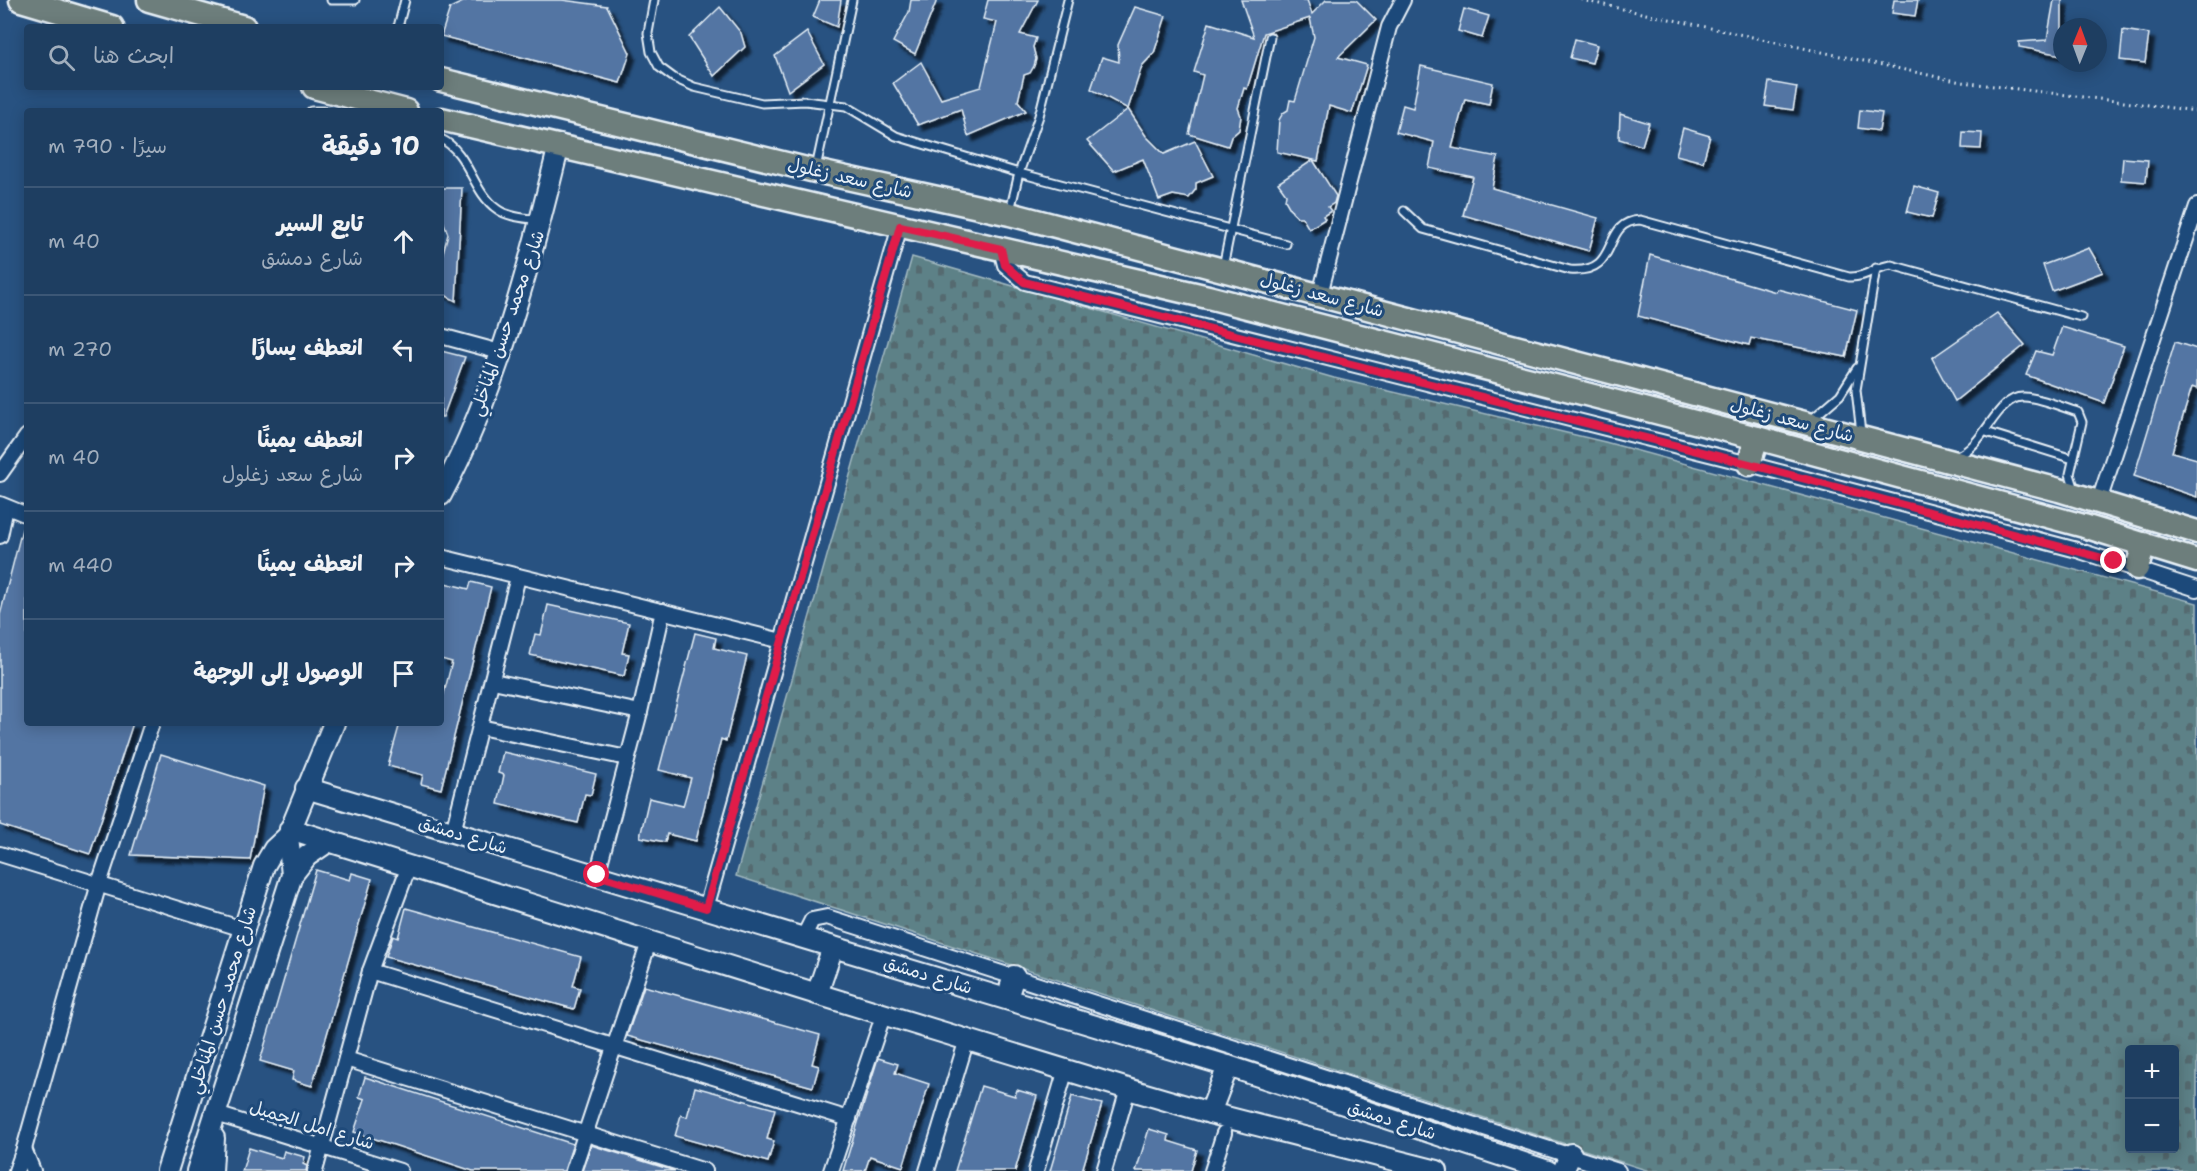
<!DOCTYPE html>
<html lang="ar">
<meta charset="utf-8">
<style>
:root{--surface:#1e3e61;--page:#264567;--text:#f1f3f6;--muted:#a1aebd;--line:#3c5776}
body{margin:0;font-family:"Shantell Sans","Playpen Sans Arabic",sans-serif;background:var(--page);color:var(--text);direction:rtl}
.controls{position:absolute;right:18px;bottom:18px;display:grid;overflow:hidden;border-radius:6px;box-shadow:0 3px 15px #0003}
.controls button{width:54px;height:54px;display:grid;place-items:center;padding:0;border:0;border-bottom:2px solid var(--line);background:var(--surface);color:var(--text);font:30px sans-serif}
.compass{position:absolute;left:2053px;top:18px;width:54px;height:54px;border-radius:50%;background:var(--surface);box-shadow:0 3px 15px #0003;rotate:1deg}
.stop{position:absolute;width:18px;height:18px;margin:-14px;border:4px solid #e11d48;border-radius:50%;background:#fff}
.stop.end{background:#e11d48;border-color:#fff;box-shadow:0 2px 6px #0008}
.list{margin:0;padding:0;list-style:none}
h2{display:flex;justify-content:space-between;align-items:center;height:78px;margin:0;padding:0 24px;font-size:26px}
h2 small{font-size:20px;font-weight:400;color:var(--muted)}
.list li{display:grid;grid-template-columns:39px 1fr auto;gap:18px;align-items:center;box-sizing:border-box;height:108px;padding:0 24px;border-top:2px solid var(--line)}
.list b{display:block;font-size:22px;white-space:nowrap}
.list p{margin:0;font-size:20px;white-space:nowrap;color:var(--muted)}
.list em{font-size:20px;font-style:normal;color:var(--muted)}
.icon{flex:none;width:33px;height:33px;fill:none;stroke:currentColor;stroke-width:2;stroke-linecap:round;stroke-linejoin:round}
.map{position:relative;flex:none;width:2197px;height:1171px;overflow:hidden;direction:ltr}
.search{position:absolute;background:var(--surface);box-shadow:0 3px 15px #0003;left:24px;top:24px;width:420px;height:66px;display:flex;align-items:center;gap:15px;box-sizing:border-box;padding:0 21px;border-radius:6px;color:var(--muted);font-size:22px}
.panel{position:absolute;background:var(--surface);box-shadow:0 3px 15px #0003;left:24px;top:108px;width:420px;height:618px;border-radius:6px;direction:rtl}
.map>svg:first-child{display:block}
</style>
<div class="map">
<svg width="2197" height="1171" viewBox="0 0 2197 1171">
<defs>
<pattern id="cemetery-stones" width="16" height="16" patternUnits="userSpaceOnUse" patternTransform="scale(1.5)"><rect width="16" height="16" fill="#5d8187"/><path d="M2 7V4a2 2 0 0 1 4 0v3zM10 15v-3a2 2 0 0 1 4 0v3z" fill="#546a6f"/></pattern>
<filter id="shadow"><feDropShadow dx="5.5" dy="5.5" stdDeviation="1.5" flood-color="#0009"/></filter>
</defs>
<rect width="100%" height="100%" fill="#285281"/>
<filter id="ink" filterUnits="userSpaceOnUse"><feTurbulence type="fractalNoise" baseFrequency=".0167" numOctaves="2"/><feDisplacementMap in="SourceGraphic" scale="12" xChannelSelector="R" yChannelSelector="G"/><feConvolveMatrix kernelMatrix="1 2 1 2 8 2 1 2 1" color-interpolation-filters="sRGB"/></filter>
<g filter="url(#ink)">
<path fill="url(#cemetery-stones)" stroke="#a2b9c0" stroke-width="1.5" fill-rule="evenodd" d="M912,257L1334,378L1605,442L2197,603V1171H1649L736,876ZM2130,1050H2174V1148H2130Z"/>
<g fill="#5275a3" stroke="#e8f1f8" stroke-width="1.5" filter="url(#shadow)">
<polygon points="467,0 562,0 607,6 630,53 620,83 441,36 450,8"/>
<polygon points="820,0 841,0 837,27 813,17"/>
<polygon points="911,0 937,0 915,54 893,42 909,12"/>
<polygon points="988,0 1038,0 1020,34 1036,38 1033,47 1036,59 1034,66 1030,73 1024,75 1018,101 1026,111 968,136 961,109 918,125 893,83 921,62 941,99 981,87 997,22 983,19"/>
<polygon points="1241,0 1307,0 1312,14 1326,0 1356,0 1376,20 1338,57 1367,65 1352,113 1329,106 1318,161 1277,152 1279,120 1283,113 1288,110 1290,100 1295,101 1314,37 1310,18 1264,33 1247,89 1244,88 1238,108 1241,116 1239,130 1231,137 1228,146 1189,134 1203,75 1194,72 1209,23 1254,37"/>
<polygon points="1894,0 1918,0 1915,16 1892,13"/>
<polygon points="2054,0 2062,0 2062,55 2019,47 2019,42 2047,40"/>
<polygon points="720,7 741,33 745,47 714,76 689,37"/>
<polygon points="1135,7 1166,16 1154,53 1142,66 1128,109 1091,89 1102,57 1119,62 1118,45"/>
<polygon points="1464,9 1489,16 1482,38 1458,31"/>
<polygon points="2123,30 2149,34 2145,63 2120,60"/>
<polygon points="807,32 824,64 788,91 775,56"/>
<polygon points="1575,39 1597,45 1592,63 1570,58"/>
<polygon points="1421,66 1493,83 1489,104 1465,99 1452,148 1498,157 1492,188 1598,218 1589,251 1463,215 1473,177 1429,168 1434,142 1396,132 1403,105 1413,108"/>
<polygon points="1769,82 1797,87 1793,110 1765,106"/>
<polygon points="1128,109 1146,136 1164,154 1195,141 1213,176 1196,183 1196,189 1189,198 1173,195 1159,200 1143,159 1114,171 1087,141"/>
<polygon points="1860,110 1882,113 1879,131 1858,128"/>
<polygon points="1620,114 1649,123 1642,146 1619,139"/>
<polygon points="1683,128 1710,136 1703,162 1676,155"/>
<polygon points="1963,132 1982,133 1981,149 1962,148"/>
<polygon points="2123,158 2148,160 2146,182 2121,180"/>
<polygon points="1313,160 1336,196 1334,203 1328,207 1331,211 1323,216 1325,219 1309,229 1302,217 1297,217 1292,212 1285,200 1286,194 1278,183"/>
<polygon points="1914,186 1939,193 1932,218 1907,212"/>
<polygon points="441,188 462,188 456,301 441,293 441,260 448,234 441,215"/>
<polygon points="2089,248 2103,272 2052,291 2043,265"/>
<polygon points="1650,255 1776,292 1777,289 1857,310 1846,357 1751,338 1749,345 1638,316"/>
<polygon points="1997,313 2025,345 1955,401 1932,358"/>
<polygon points="2062,327 2124,346 2104,403 2026,375 2036,351 2052,355"/>
<polygon points="2175,342 2197,349 2197,389 2192,387 2172,452 2197,459 2197,497 2134,476"/>
<polygon points="441,351 465,357 443,417 441,417"/>
<polygon points="22,529 27,530 27,723 133,723 90,854 0,825 0,615"/>
<polygon points="441,582 469,589 471,582 491,587 441,789 421,784 423,775 388,766 400,723 441,723 441,705 452,662 441,659"/>
<polygon points="548,605 629,623 622,653 629,654 624,676 530,655 535,634 541,635"/>
<polygon points="695,633 716,638 714,648 747,656 726,741 721,739 696,841 667,834 665,842 640,837 649,798 683,806 691,778 659,770"/>
<polygon points="503,752 596,774 591,795 585,794 578,823 498,804 504,775 498,773"/>
<polygon points="161,754 264,786 250,860 131,855"/>
<polygon points="316,870 350,880 352,873 372,879 312,1086 292,1080 294,1071 260,1061"/>
<polygon points="406,908 581,957 573,986 580,988 574,1009 386,957 393,936 398,938"/>
<polygon points="644,986 820,1035 812,1064 819,1066 813,1087 627,1036"/>
<polygon points="878,1058 898,1064 895,1073 929,1084 903,1167 870,1156 865,1171 843,1171"/>
<polygon points="365,1077 573,1144 564,1171 473,1171 354,1132 365,1099 359,1097"/>
<polygon points="981,1086 1015,1096 1017,1090 1037,1096 1015,1171 955,1171"/>
<polygon points="695,1087 775,1109 767,1139 774,1141 768,1162 675,1136 681,1115 687,1117"/>
<polygon points="1072,1096 1102,1104 1082,1171 1050,1171"/>
<polygon points="1149,1129 1169,1135 1168,1141 1197,1150 1191,1171 1136,1171"/>
<polygon points="591,1145 675,1171 582,1171"/>
<polygon points="249,1148 282,1158 284,1151 305,1157 303,1164 307,1166 306,1171 242,1171"/>
</g>
<g fill="none" stroke-linecap="round" stroke-linejoin="round">
<g stroke="#e8f1f8" stroke-width="11">
<g id="lane">
<polyline points="331,0 355,0"/>
<polyline points="654,0 648,33 651,52 659,67 674,78 694,87 762,103 805,101 846,106 896,136 1019,173 1286,244"/>
<polyline points="398,27 405,0"/>
<polyline points="311,111 325,111"/>
<path d="M441,139C469,152 472,192 497,209C507,217 526,218 538,220"/>
<polyline points="816,168 852,0"/>
<polyline points="1010,211 1019,173 1039,116 1068,0"/>
<path d="M1404,211L1423,229L1570,270C1623,274 1599,222 1640,220L1849,277C1866,278 1875,267 1891,265L2081,317"/>
<polyline points="1223,267 1270,37"/>
<polyline points="1811,420 1840,395 1857,368"/>
<polyline points="1986,432 2073,459"/>
<polyline points="1861,433 1856,390 1876,268"/>
<path d="M1957,456C1985,446 1997,395 2024,397C2041,398 2061,407 2078,412L2082,422L2070,474L2075,490"/>
</g>
</g>
<g stroke="#e8f1f8" stroke-width="18">
<g id="street">
<polyline points="1001,249 1005,265 1025,282 1749,464 2077,550 2197,589"/>
<polyline points="1320,294 1389,27 1403,0"/>
<polyline points="441,336 500,352"/>
<polyline points="0,474 27,436"/>
<polyline points="2099,501 2197,206"/>
<polyline points="0,504 27,515"/>
<polyline points="0,536 6,507"/>
<polyline points="441,557 782,641"/>
<polyline points="493,681 640,712"/>
<polyline points="480,727 627,758"/>
<polyline points="453,832 518,577"/>
<polyline points="0,854 243,929"/>
<polyline points="597,875 640,712 663,611"/>
<polyline points="706,908 900,226"/>
<polyline points="803,938 812,920 827,917 1618,1171"/>
<polyline points="370,971 849,1119"/>
<polyline points="346,1059 705,1171"/>
<polyline points="213,1113 400,1171"/>
<polyline points="24,1149 33,1171"/>
<polyline points="16,1171 24,1149 98,887 152,723"/>
<polyline points="315,1171 370,971 409,866"/>
<polyline points="573,1171 649,942"/>
<polyline points="831,1171 884,1013"/>
<polyline points="927,1171 967,1039"/>
<polyline points="1036,1171 1066,1069"/>
<polyline points="1104,1171 1128,1089"/>
<polyline points="1212,1171 1224,1133"/>
</g>
</g>
<g stroke="#e8f1f8" stroke-width="24">
<g id="secondary">
<path d="M441,495C497,391 531,260 559,145"/>
<polyline points="306,788 1228,1066 1548,1171"/>
<polyline points="290,829 817,994 1128,1089 1210,1113 1437,1171"/>
<polyline points="292,875 307,856 329,841"/>
<polyline points="817,994 833,947"/>
<polyline points="1007,998 1014,976"/>
<polyline points="1210,1113 1228,1066"/>
<polyline points="167,1171 264,866 274,849 288,836 334,723"/>
<polyline points="197,1171 292,875 288,836"/>
<polyline points="212,1171 214,1138"/>
<polyline points="1563,1171 1571,1154"/>
</g>
</g>
<g stroke="#e8f1f8" stroke-width="27">
<g id="primary">
<polyline points="21,0 112,27"/>
<polyline points="149,0 244,27"/>
<polyline points="441,80 815,171 1010,214 2059,490 2197,532"/>
<polyline points="314,87 406,111"/>
<polyline points="441,119 1208,297 1757,438 2084,526 2197,561"/>
<polyline points="1749,464 1757,438"/>
<polyline points="2137,568 2144,544"/>
</g>
</g>
<polyline stroke="#e8f1f8" stroke-width="3" stroke-dasharray="1.5 4.5" stroke-linecap="butt" points="1581,0 1961,82 2197,111"/>
<use href="#lane" stroke="#1f4a7a" stroke-width="7"/>
<use href="#street" stroke="#1f4a7a" stroke-width="14"/>
<use href="#secondary" stroke="#1f4a7a" stroke-width="20"/>
<use href="#primary" stroke="#6d7e7c" stroke-width="22"/>
</g>
</g>
<g fill="none" stroke-linecap="round" stroke-linejoin="round" filter="url(#ink)">
<polyline stroke="#e11d48" stroke-width="8" points="597,875 706,908 900,226 1001,249 1005,265 1024,282 1749,464 2114,561"/>
</g>
<g text-anchor="middle" dominant-baseline="central" stroke-width="6" stroke-linejoin="round" paint-order="stroke">
<g font-size="18" fill="#e8f1f8" stroke="#1f4a7a">
<text transform="translate(850 178) rotate(13)">شارع سعد زغلول</text>
<text transform="translate(1322 295) rotate(15)">شارع سعد زغلول</text>
<text transform="translate(507 323) rotate(-71)">شارع محمد حسن المناخلي</text>
<text transform="translate(1792 420) rotate(15)">شارع سعد زغلول</text>
<text transform="translate(463 835) rotate(17)">شارع دمشق</text>
<text transform="translate(928 975) rotate(17)">شارع دمشق</text>
<text transform="translate(222 1000) rotate(-73)">شارع محمد حسن المناخلي</text>
<text transform="translate(1392 1120) rotate(18)">شارع دمشق</text>
<text transform="translate(312 1125) rotate(17)">شارع امل الجميل</text>
</g>
</g>
</svg>
<div class="controls">
<button>+</button>
<button>−</button>
</div>
<svg class="compass" viewBox="-18 -18 36 36"><path d="M0-13l5 13h-10z" fill="#e53935"/><path d="M0 13l5-13h-10z" fill="#a1aebd"/></svg>
<div class="stop" style="left:597px;top:875px"></div>
<div class="stop end" style="left:2114px;top:561px"></div>
<div class="search"><svg class="icon" aria-label="search" viewBox="0 0 24 24"><circle cx="10" cy="10" r="6"/><path d="M15 15l6 6"/></svg>ابحث هنا</div>
<section class="panel">
<h2>10 دقيقة<small>سيرًا · 790 m</small></h2>
<ul class="list">
<li><svg class="icon" aria-label="ahead" viewBox="0 0 24 24"><path d="M12 20V5M6 11l6-6 6 6"/></svg><div><b>تابع السير</b><p>شارع دمشق</p></div><em>40 m</em></li>
<li><svg class="icon" aria-label="left" viewBox="0 0 24 24"><path d="M17 20v-9H6M10 6l-5 5 5 5"/></svg><div><b>انعطف يسارًا</b></div><em>270 m</em></li>
<li><svg class="icon" aria-label="right" viewBox="0 0 24 24"><path d="M7 20v-9h11M14 6l5 5-5 5"/></svg><div><b>انعطف يمينًا</b><p>شارع سعد زغلول</p></div><em>40 m</em></li>
<li><svg class="icon" aria-label="right" viewBox="0 0 24 24"><path d="M7 20v-9h11M14 6l5 5-5 5"/></svg><div><b>انعطف يمينًا</b></div><em>440 m</em></li>
<li><svg class="icon" aria-label="arrive" viewBox="0 0 24 24"><path d="M6 21V4h12l-3 4 3 4H6"/></svg><div><b>الوصول إلى الوجهة</b></div></li>
</ul>
</section>
</div>
